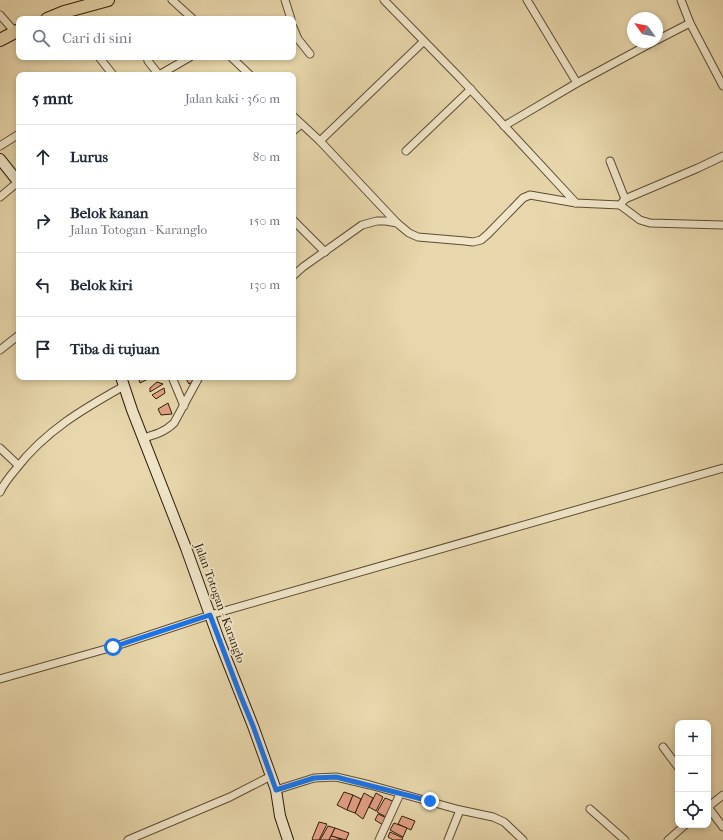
<!DOCTYPE html>
<html lang="id">
<meta charset="utf-8">
<style>
:root{--surface:#fff;--page:#f2f2f3;--text:#1f2937;--muted:#747a83;--line:#e0e1e3}
body{margin:0;font-family:"IM FELL French Canon",serif;background:var(--page);color:var(--text)}
.controls{position:absolute;right:12px;bottom:12px;display:grid;overflow:hidden;border-radius:8px;box-shadow:0 2px 6px #0003}
.controls button{width:36px;height:36px;display:grid;place-items:center;padding:0;border:0;border-bottom:1px solid var(--line);background:var(--surface);color:var(--text);font:20px sans-serif}
.compass{position:absolute;left:627px;top:12px;width:36px;height:36px;border-radius:50%;background:var(--surface);box-shadow:0 2px 6px #0003;rotate:303deg}
.stop{position:absolute;width:12px;height:12px;margin:-9px;border:3px solid #1a73e8;border-radius:50%;background:#fff}
.stop.end{background:#1a73e8;border-color:#fff;box-shadow:0 1px 4px #0008}
.list{margin:0;padding:0;list-style:none}
h2{display:flex;justify-content:space-between;align-items:center;height:52px;margin:0;padding:0 16px;font-size:17px}
h2 small{font-size:13px;font-weight:400;color:var(--muted)}
.list li{display:grid;grid-template-columns:26px 1fr auto;gap:12px;align-items:center;box-sizing:border-box;height:64px;padding:0 16px;border-top:1px solid var(--line)}
.list b{display:block;font-size:15px;white-space:nowrap}
.list p{margin:0;font-size:13px;white-space:nowrap;color:var(--muted)}
.list em{font-size:13px;font-style:normal;color:var(--muted)}
.icon{flex:none;width:22px;height:22px;fill:none;stroke:currentColor;stroke-width:2;stroke-linecap:round;stroke-linejoin:round}
.map{position:relative;flex:none;width:723px;height:840px;overflow:hidden}
.search{position:absolute;background:var(--surface);box-shadow:0 2px 6px #0003;left:16px;top:16px;width:280px;height:44px;display:flex;align-items:center;gap:10px;box-sizing:border-box;padding:0 14px;border-radius:8px;color:var(--muted);font-size:15px}
.panel{position:absolute;background:var(--surface);box-shadow:0 2px 6px #0003;left:16px;top:72px;width:280px;height:308px;border-radius:8px}
.map>svg:first-child{display:block}
</style>
<div class="map">
<svg width="723" height="840" viewBox="0 0 723 840">
<rect width="100%" height="100%" fill="#e8d7ac"/>
<filter id="stains"><feTurbulence type="fractalNoise" baseFrequency=".005" numOctaves="4"/><feColorMatrix values="0 0 0 0 .2 0 0 0 0 .09 0 0 0 0 .02 0 0 0 .5 -.17"/></filter>
<radialGradient id="worn" r=".72"><stop offset=".6" stop-color="#630" stop-opacity="0"/><stop offset="1" stop-color="#630" stop-opacity=".3"/></radialGradient>
<g fill="#e3a085" stroke="#2f1d0a">
<polygon points="138,377 150,377 150,378 140,383"/>
<polygon points="185,377 194,377 195,380 189,384"/>
<polygon points="157,382 163,384 150,392 150,388"/>
<polygon points="164,388 165,393 156,399 152,395"/>
<polygon points="168,403 172,414 161,415 158,409"/>
<polygon points="344,792 353,795 347,810 337,805"/>
<polygon points="364,793 373,798 363,819 355,813"/>
<polygon points="376,793 383,797 376,811 369,807"/>
<polygon points="353,795 361,799 355,813 347,810"/>
<polygon points="385,798 395,802 386,817 377,812"/>
<polygon points="378,814 387,818 383,825 375,820"/>
<polygon points="402,816 415,821 411,830 398,824"/>
<polygon points="319,822 327,824 319,840 313,840 312,839"/>
<polygon points="394,823 407,828 403,837 390,830"/>
<polygon points="328,826 335,828 329,840 320,840"/>
<polygon points="335,828 349,833 346,840 331,836"/>
<polygon points="390,832 403,838 402,840 393,840 388,837"/>
<polygon points="331,836 335,837 342,840 329,840"/>
</g>
<g fill="none" stroke-linecap="round" stroke-linejoin="round">
<g stroke="#5d4c32" stroke-width="9">
<g id="minor">
<polyline points="172,0 193,19"/>
<polyline points="285,0 291,19"/>
<polyline points="384,0 461,79 576,203"/>
<polyline points="527,0 577,83"/>
<polyline points="681,0 690,23 723,86"/>
<polyline points="0,15 15,32"/>
<polyline points="293,27 298,39 310,54"/>
<polyline points="657,40 690,23"/>
<polyline points="99,57 113,75"/>
<polyline points="147,57 148,61 159,75"/>
<polyline points="231,57 250,75"/>
<polyline points="159,75 190,57"/>
<polyline points="293,116 320,141 397,223"/>
<polyline points="504,126 577,83 653,42"/>
<polyline points="293,131 301,124"/>
<polyline points="320,141 423,42"/>
<polyline points="0,146 19,134"/>
<polyline points="406,151 471,89"/>
<polyline points="610,161 625,199"/>
<polyline points="0,197 18,182"/>
<polyline points="620,205 625,199 698,168 723,156"/>
<polyline points="293,220 325,252"/>
<polyline points="293,276 303,267 362,225 377,221 386,221 397,223 409,233 418,237 465,241 473,242 481,240 488,234 523,198 530,195 576,203 620,205 640,220 650,223 723,225"/>
<polyline points="0,350 19,335"/>
<polyline points="172,377 184,406"/>
<path d="M143,438C154,435 165,432 174,423L199,377"/>
<polyline points="0,448 18,465"/>
<path d="M0,492C4,483 10,476 16,469C45,431 83,409 124,386"/>
<polyline points="0,679 113,647 210,615 723,468"/>
<polyline points="663,747 678,767"/>
<polyline points="276,790 314,778 336,777 370,785 460,810 493,817 504,822 523,840"/>
<polyline points="708,807 723,827"/>
<polyline points="708,807 723,795"/>
<polyline points="590,809 625,840"/>
<polyline points="128,840 230,797 271,776"/>
<polyline points="379,840 400,794"/>
<polyline points="448,840 460,810"/>
<polyline points="668,840 685,825"/>
</g>
</g>
<g stroke="#2f1d0a" stroke-width="12">
<g id="secondary">
<polyline points="0,159 19,183"/>
<polyline points="121,377 132,410 186,548 219,640 253,726 271,776 276,790 280,816 288,840"/>
</g>
</g>
<g stroke="#2f1d0a" stroke-width="14">
<g id="primary">
<polyline points="47,19 64,12 108,0"/>
<polyline points="0,40 19,30"/>
</g>
</g>
<use href="#minor" stroke="#f0e5c9" stroke-width="7"/>
<use href="#secondary" stroke="#f0e5c9" stroke-width="10"/>
<use href="#primary" stroke="#e8d7ac" stroke-width="12"/>
</g>
<g fill="none" stroke-linecap="round" stroke-linejoin="round">
<polyline stroke="#1a73e8" stroke-width="5" points="113,647 210,615 241,697 253,726 276,790 314,778 336,777 430,801"/>
</g>
<g text-anchor="middle" dominant-baseline="central" stroke-width="3.5" stroke-linejoin="round" paint-order="stroke">
<g font-size="12" fill="#2f1d0a" stroke="#f0e5c9">
<text transform="translate(220 603) rotate(70)">Jalan Totogan - Karanglo</text>
</g>
</g>
<rect width="100%" height="100%" filter="url(#stains)"/>
<rect width="100%" height="100%" fill="url(#worn)"/>
</svg>
<div class="controls">
<button>+</button>
<button>−</button>
<button><svg class="icon" aria-label="locate" viewBox="0 0 24 24"><circle cx="12" cy="12" r="6"/><path d="M12 2v4M12 18v4M2 12h4M18 12h4"/></svg></button>
</div>
<svg class="compass" viewBox="-18 -18 36 36"><path d="M0-13l5 13h-10z" fill="#e53935"/><path d="M0 13l5-13h-10z" fill="#747a83"/></svg>
<div class="stop" style="left:113px;top:647px"></div>
<div class="stop end" style="left:430px;top:801px"></div>
<div class="search"><svg class="icon" aria-label="search" viewBox="0 0 24 24"><circle cx="10" cy="10" r="6"/><path d="M15 15l6 6"/></svg>Cari di sini</div>
<section class="panel">
<h2>5 mnt<small>Jalan kaki · 360 m</small></h2>
<ul class="list">
<li><svg class="icon" aria-label="ahead" viewBox="0 0 24 24"><path d="M12 20V5M6 11l6-6 6 6"/></svg><div><b>Lurus</b></div><em>80 m</em></li>
<li><svg class="icon" aria-label="right" viewBox="0 0 24 24"><path d="M7 20v-9h11M14 6l5 5-5 5"/></svg><div><b>Belok kanan</b><p>Jalan Totogan - Karanglo</p></div><em>150 m</em></li>
<li><svg class="icon" aria-label="left" viewBox="0 0 24 24"><path d="M17 20v-9H6M10 6l-5 5 5 5"/></svg><div><b>Belok kiri</b></div><em>130 m</em></li>
<li><svg class="icon" aria-label="arrive" viewBox="0 0 24 24"><path d="M6 21V4h12l-3 4 3 4H6"/></svg><div><b>Tiba di tujuan</b></div></li>
</ul>
</section>
</div>
